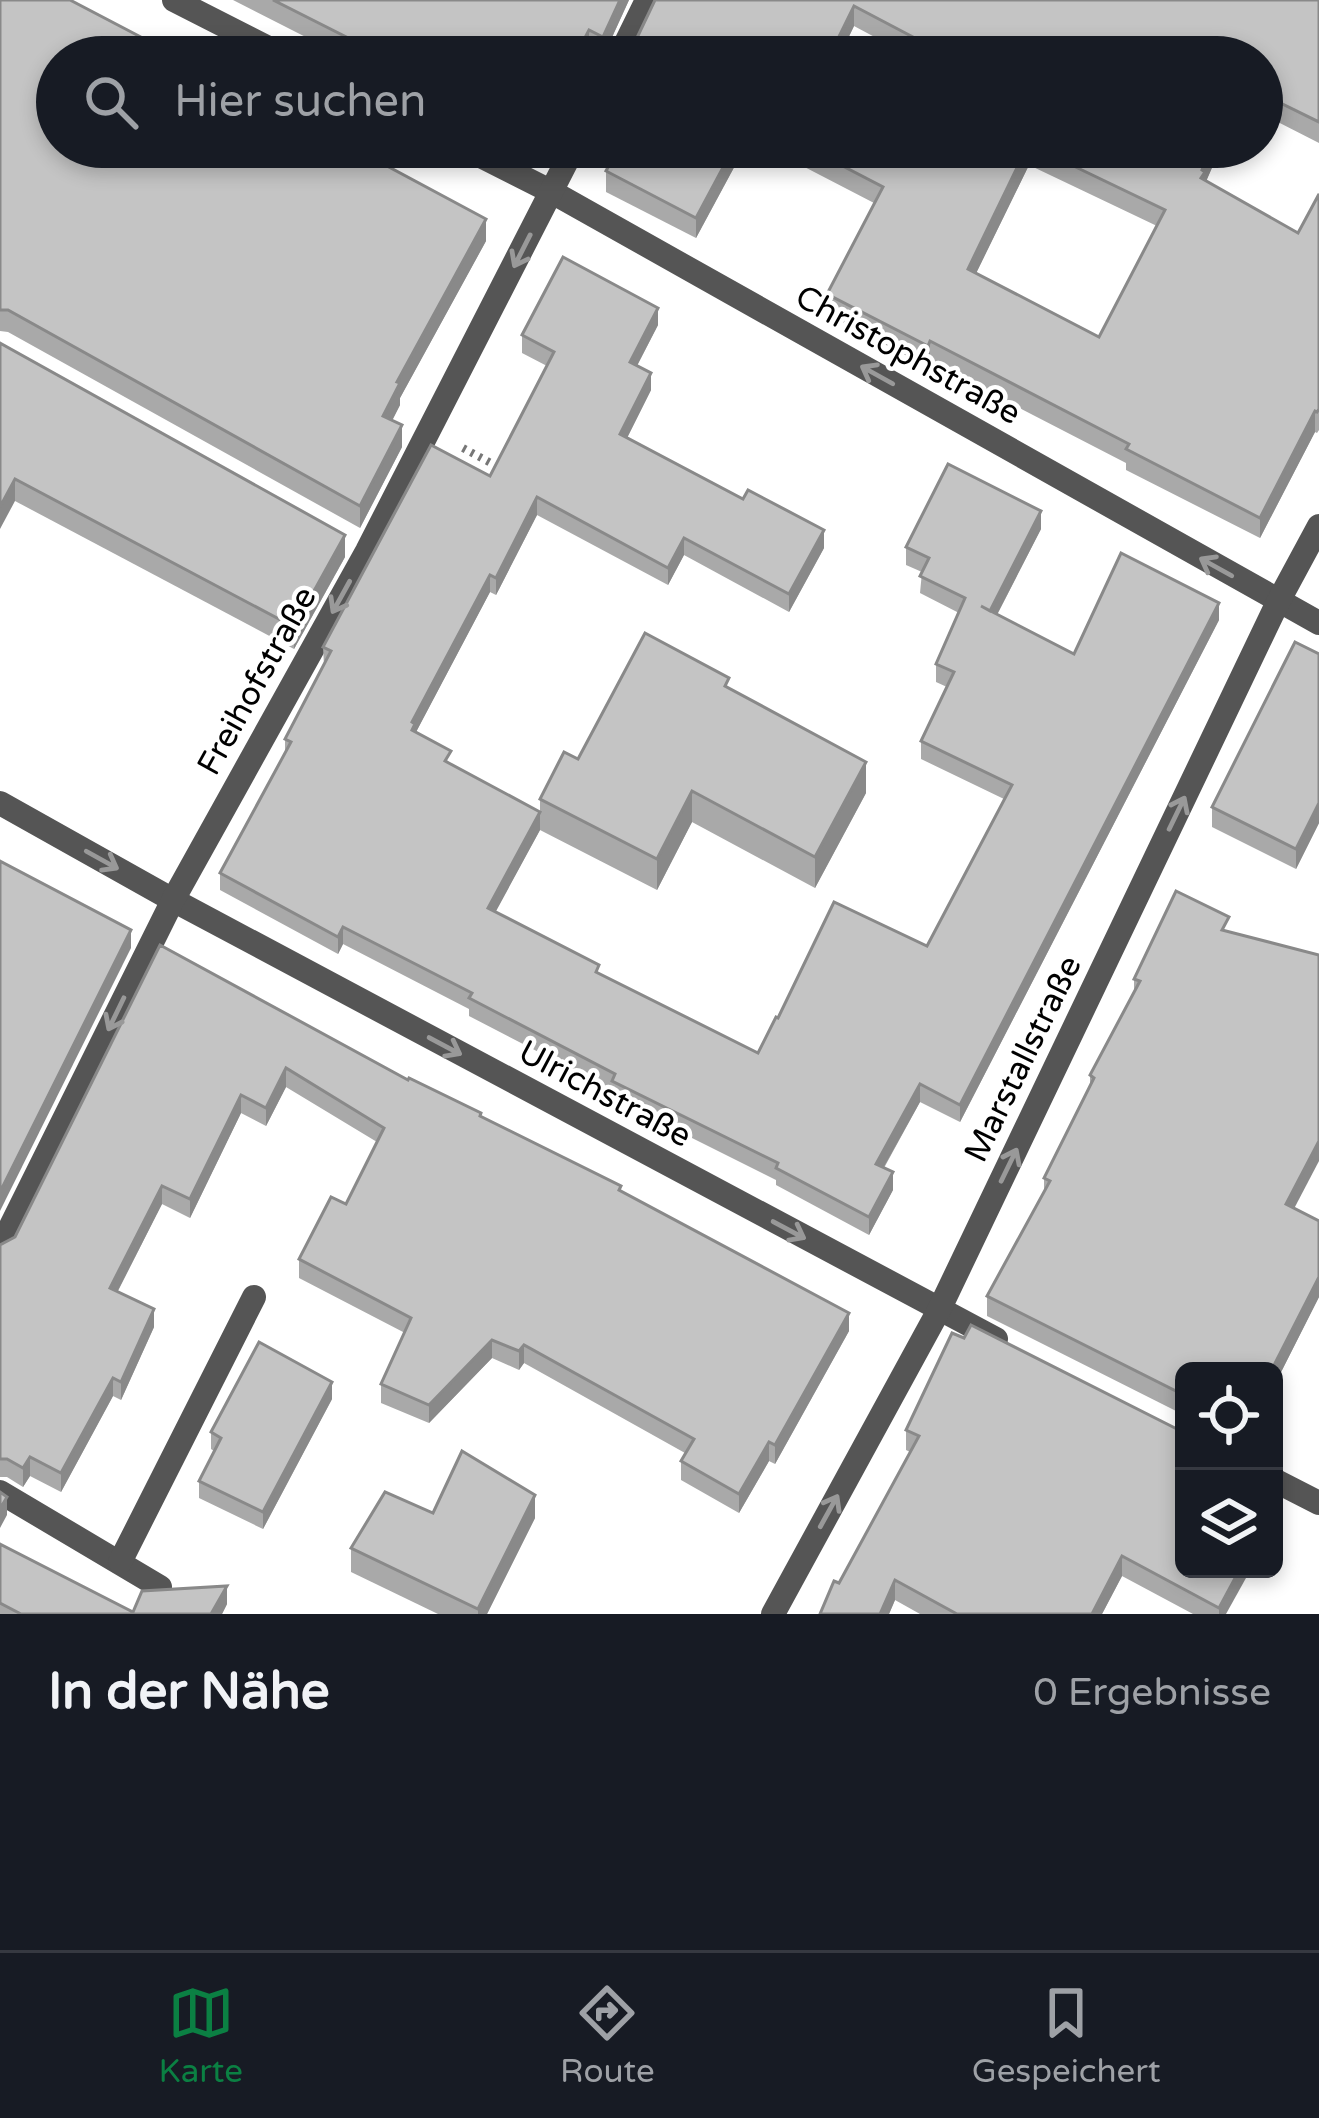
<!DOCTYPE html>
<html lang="de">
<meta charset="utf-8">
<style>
:root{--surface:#171b24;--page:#20242c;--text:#f1f3f6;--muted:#9ea1a6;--line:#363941;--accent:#0b8043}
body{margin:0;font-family:"Varela Round",sans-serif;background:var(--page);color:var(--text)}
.controls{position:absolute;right:36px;bottom:36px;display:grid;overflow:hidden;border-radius:18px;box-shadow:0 6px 18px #0003}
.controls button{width:108px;height:108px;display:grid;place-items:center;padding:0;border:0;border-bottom:3px solid var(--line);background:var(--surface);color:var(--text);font:60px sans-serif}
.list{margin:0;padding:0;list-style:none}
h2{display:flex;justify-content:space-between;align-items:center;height:156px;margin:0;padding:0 48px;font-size:51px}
h2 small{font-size:39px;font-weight:400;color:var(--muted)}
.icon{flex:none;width:66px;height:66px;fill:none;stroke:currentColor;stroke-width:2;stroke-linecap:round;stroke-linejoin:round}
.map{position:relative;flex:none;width:1319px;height:1614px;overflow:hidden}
.search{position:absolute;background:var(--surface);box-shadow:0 6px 18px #0003;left:36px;right:36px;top:36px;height:132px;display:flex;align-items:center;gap:30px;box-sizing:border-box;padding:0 42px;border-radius:66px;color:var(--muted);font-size:45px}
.sheet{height:336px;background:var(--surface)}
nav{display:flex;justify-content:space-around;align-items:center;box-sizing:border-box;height:168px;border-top:3px solid var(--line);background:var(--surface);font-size:33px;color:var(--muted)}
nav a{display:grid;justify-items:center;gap:6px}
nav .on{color:var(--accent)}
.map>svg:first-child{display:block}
</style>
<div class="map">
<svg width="1319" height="1614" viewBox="0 0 1319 1614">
<rect width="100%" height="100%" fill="#fff"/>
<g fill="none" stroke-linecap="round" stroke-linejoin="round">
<polyline stroke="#777" stroke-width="8" stroke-dasharray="3 6" stroke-linecap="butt" points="463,448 502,469"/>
<g stroke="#555" stroke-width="24">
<polyline points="0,1492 160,1587"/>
<polyline points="120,1562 254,1297"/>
</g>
<g stroke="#555" stroke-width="24">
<polyline points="174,0 286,57"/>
<polyline points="619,57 647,0"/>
<polyline points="463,147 552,192 1319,623"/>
<polyline points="0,803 173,900 996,1339"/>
<polyline points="0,1248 173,900 367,551 574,147"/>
<polyline points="1274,1480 1319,1503"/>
<polyline points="773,1614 939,1310 1278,602 1319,526"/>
</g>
</g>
<g fill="#a9a9a9" fill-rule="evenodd">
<polygon points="0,0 365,154 486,241 400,398 400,405 392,421 402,447 360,528 8,332 0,331"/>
<polygon points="233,0 629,0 603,57 589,50 586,57 345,57"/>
<polygon points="655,0 1319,0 1319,143 1262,114 1262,57 912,57 854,26 839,57 628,57 628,50 634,44"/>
<polygon points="499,147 537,147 529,162"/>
<polygon points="619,147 745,147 696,238 606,192 606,171"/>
<path d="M766,147H932L946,154L949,147H1221L1206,181L1298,233L1319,194V430L1317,433L1315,432L1260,538L1126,470V463L930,362L928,367L827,314V294L874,203ZM1029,165L1157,226L1099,337L976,273Z"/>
<polygon points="658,325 637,366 651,390 627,438 824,548 789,612 684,555 668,585 537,515 496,595 490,592 416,732 451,764 540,830 495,912 599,974 758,1053 778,1018 927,946 1004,799 921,759 921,741 947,687 936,682 936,664 959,613 920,593 922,572 906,565 906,547 1041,529 997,615 1074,654 1219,620 960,1122 920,1102 884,1168 893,1190 869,1235 776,1185 776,1180 612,1098 612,1090 469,1016 469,1009 343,944 338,954 220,890 220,873 285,753 285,739 324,665 323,647 490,476 547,366 522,353 522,335"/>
<polygon points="0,343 345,557 294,649 15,501"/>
<polygon points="1319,654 1319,823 1296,869 1212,827 1212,807"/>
<polygon points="729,689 866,793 815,888 692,822 657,890 540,830 540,799 578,759"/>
<polygon points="1229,931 1294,1208 1319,1221 1319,1297 1274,1386 1274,1371 1184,1371 1184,1415 987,1316 987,1296 1044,1193 1044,1178 1090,1087 1090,1075 1134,993 1134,979"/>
<polygon points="160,945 408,1080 621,1190 849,1331 775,1464 769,1461 739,1513 681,1480 681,1461 685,1453 524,1363 519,1370 492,1358 429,1423 381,1403 381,1384 405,1333 299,1278 299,1259 346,1204 377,1142 286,1087 266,1126 241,1113 190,1218 162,1204 118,1291 154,1327 121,1400 113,1396 61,1492 30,1476 23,1487 7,1477 0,1477 0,1245 15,1237"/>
<polygon points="952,1333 1226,1614 1193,1614 1122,1576 1102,1614 920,1614 895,1600 889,1614 820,1614 839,1583 910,1452 906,1450 906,1430"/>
<polygon points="332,1399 263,1529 199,1498 199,1481 214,1451 211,1449 211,1432"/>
<polygon points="433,1513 535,1518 487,1614 438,1614 351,1572 351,1548"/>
<polygon points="0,1544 133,1612 227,1604 222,1614 0,1614"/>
</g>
<g fill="#898989">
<polygon points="620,0 629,0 603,57 603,37"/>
<polygon points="854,6 854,26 839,57 829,57"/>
<polygon points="589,30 589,50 586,57 575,57"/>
<polygon points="529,147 537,147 529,162"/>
<polygon points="734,147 745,147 696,238 696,218"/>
<polygon points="1027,147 1029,165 968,290 968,269"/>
<polygon points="1212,147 1221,147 1205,184 1201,199 1202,170"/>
<polygon points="486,219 486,241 400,398 400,405 383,438 383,416 397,382"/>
<polygon points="658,308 658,325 630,379 630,362"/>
<polygon points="930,341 930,362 928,367 928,346"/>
<polygon points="651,373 651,390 620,452 620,434"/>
<polygon points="1315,411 1315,432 1260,538 1260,518"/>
<polygon points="402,425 402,447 360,528 360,506"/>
<polygon points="15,479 15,501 0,529 0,507"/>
<polygon points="537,497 537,515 496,595 496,578"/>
<polygon points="1041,511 1041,529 990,628 990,611"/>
<polygon points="824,530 824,548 789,612 789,594"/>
<polygon points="345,535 345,557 294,649 294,627"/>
<polygon points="684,538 684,555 668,585 668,568"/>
<polygon points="490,575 490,592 415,734 415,741 412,722"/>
<polygon points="1219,603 1219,620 960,1122 960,1105"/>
<polygon points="866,762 866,793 815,888 815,857"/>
<polygon points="692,791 692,822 657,890 657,859"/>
<polygon points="1319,803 1319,823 1296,869 1296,849"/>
<polygon points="540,812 540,830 488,926 488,908"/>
<polygon points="343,927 343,944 338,954 338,937"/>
<polygon points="131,930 131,948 0,1211 0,1192"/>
<polygon points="286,1068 286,1087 266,1126 266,1108"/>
<polygon points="920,1084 920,1102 876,1181 876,1164"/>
<polygon points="241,1095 241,1113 190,1218 190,1199"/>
<polygon points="1319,1141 1319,1161 1286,1224 1286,1204"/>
<polygon points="893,1172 893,1190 869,1235 869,1217"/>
<polygon points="162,1186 162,1204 110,1306 110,1288"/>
<polygon points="1319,1277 1319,1297 1274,1386 1274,1371 1271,1371"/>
<polygon points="154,1309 154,1327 121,1400 121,1382"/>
<polygon points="849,1313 849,1331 775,1464 775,1445"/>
<polygon points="492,1340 492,1358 429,1423 429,1405"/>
<polygon points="524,1345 524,1363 519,1370 519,1351"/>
<polygon points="113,1378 113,1396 61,1492 61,1473"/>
<polygon points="332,1382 332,1399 263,1529 263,1512"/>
<polygon points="769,1442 769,1461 739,1513 739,1494"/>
<polygon points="30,1457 30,1476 23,1487 23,1468"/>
<polygon points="535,1495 535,1518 487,1614 478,1614 478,1609"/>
<polygon points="7,1497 7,1515 0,1528 0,1509"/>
<polygon points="1122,1556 1122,1576 1102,1614 1092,1614"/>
<polygon points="1240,1569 1251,1569 1226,1614 1219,1614 1219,1608"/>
<polygon points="895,1580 895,1600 889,1614 880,1614"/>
<polygon points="227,1586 227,1604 222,1614 211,1614"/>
</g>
<g fill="#c4c4c4" stroke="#898989" stroke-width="3">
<polygon points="0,0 70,0 179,57 57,57 57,147 362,147 365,149 363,153 486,219 397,382 400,383 383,416 402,425 360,506 8,310 0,310"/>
<polygon points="273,0 620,0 603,37 589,30 575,57 386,57"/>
<polygon points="655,0 1319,0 1319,122 1262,94 1262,57 951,57 854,6 829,57 640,57 628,50 634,44"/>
<polygon points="619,147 734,147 696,218 606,171"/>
<polygon points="806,147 932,147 946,154 949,147 1027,147 968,269 1099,337 1165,210 1034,147 1212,147 1202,170 1205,172 1201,178 1298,233 1319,194 1319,409 1317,412 1315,411 1260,518 1126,449 1129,444 930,341 928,346 827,294 883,187"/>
<polygon points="563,257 658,308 630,362 651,373 620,434 743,499 748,490 824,530 789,594 684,538 668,568 537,497 496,578 490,575 412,722 415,724 412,730 451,751 445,761 540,812 488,908 599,965 596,972 758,1053 776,1017 778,1018 834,902 927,946 1012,785 921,741 954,672 936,664 965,598 920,576 929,558 906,547 948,464 1041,511 990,611 981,606 1074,654 1121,553 1219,603 960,1105 920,1084 876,1164 893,1172 869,1217 776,1168 778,1163 612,1081 615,1074 469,998 472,993 343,927 338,937 220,873 291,742 285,739 331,651 323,647 431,445 490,476 554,352 522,335"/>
<polygon points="0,343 345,535 294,627 15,479 0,507"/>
<polygon points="645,633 729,678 725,686 866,762 815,857 692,791 657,859 540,799 564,752 578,759"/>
<polygon points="1295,642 1319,654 1319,803 1296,849 1212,807"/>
<polygon points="0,861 131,930 0,1192"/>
<polygon points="1176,891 1229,917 1222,930 1319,955 1319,1141 1286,1204 1319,1221 1319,1277 1271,1371 1184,1371 1184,1395 987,1296 1050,1181 1044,1178 1094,1078 1090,1075 1140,981 1134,979"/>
<polygon points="160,945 408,1080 409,1078 481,1113 480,1116 621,1186 619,1190 849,1313 775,1445 769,1442 739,1494 681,1461 694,1439 524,1345 519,1351 492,1340 429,1405 381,1384 411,1318 299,1259 331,1197 346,1204 384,1128 286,1068 266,1108 241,1095 190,1199 162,1186 110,1288 154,1309 121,1382 113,1378 61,1473 30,1457 23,1468 7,1459 0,1459 0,1245 15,1237"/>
<polygon points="971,1325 1177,1429 1184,1428 1184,1569 1240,1569 1219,1608 1122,1556 1092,1614 957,1614 895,1580 880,1614 820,1614 834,1581 839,1583 919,1436 906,1430 952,1333 964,1338"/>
<polygon points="259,1342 332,1382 263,1512 199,1481 221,1438 211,1432"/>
<polygon points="462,1451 535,1495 478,1609 351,1548 385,1492 433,1513"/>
<polygon points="0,1492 7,1497 0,1509"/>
<polygon points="0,1544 133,1612 142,1591 227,1586 211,1614 21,1614 0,1603"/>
</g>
<defs><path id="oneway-shaft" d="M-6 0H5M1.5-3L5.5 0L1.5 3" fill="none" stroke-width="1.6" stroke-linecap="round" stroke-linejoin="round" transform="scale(3)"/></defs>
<g stroke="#999">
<use href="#oneway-shaft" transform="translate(522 251) rotate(117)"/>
<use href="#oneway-shaft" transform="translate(877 375) rotate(-151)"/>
<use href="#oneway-shaft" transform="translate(1216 567) rotate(-151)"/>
<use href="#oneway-shaft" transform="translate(341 597) rotate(119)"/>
<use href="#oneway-shaft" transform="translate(1177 813) rotate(-64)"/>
<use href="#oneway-shaft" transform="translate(102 860) rotate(29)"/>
<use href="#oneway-shaft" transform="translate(116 1014) rotate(116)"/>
<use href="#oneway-shaft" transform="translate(445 1046) rotate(28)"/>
<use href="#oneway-shaft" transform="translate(1009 1165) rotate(-64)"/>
<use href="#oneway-shaft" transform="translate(789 1230) rotate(28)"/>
<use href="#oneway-shaft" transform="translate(829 1511) rotate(-61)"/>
</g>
<g text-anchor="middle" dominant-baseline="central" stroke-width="9" stroke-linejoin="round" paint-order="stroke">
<g font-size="33" fill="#000" stroke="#fff">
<text transform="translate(908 355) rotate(29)">Christophstraße</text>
<text transform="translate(257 681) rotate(-61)">Freihofstraße</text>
<text transform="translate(1023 1059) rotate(-64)">Marstallstraße</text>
<text transform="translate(605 1094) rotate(28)">Ulrichstraße</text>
</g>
</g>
</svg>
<div class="controls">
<button><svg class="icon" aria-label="locate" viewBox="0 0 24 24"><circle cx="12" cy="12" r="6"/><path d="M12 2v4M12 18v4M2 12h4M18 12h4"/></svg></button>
<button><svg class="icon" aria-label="layers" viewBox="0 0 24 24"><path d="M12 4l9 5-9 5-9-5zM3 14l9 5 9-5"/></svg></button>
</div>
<div class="search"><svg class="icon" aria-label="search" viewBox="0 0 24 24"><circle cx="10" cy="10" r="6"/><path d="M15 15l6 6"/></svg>Hier suchen</div>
</div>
<section class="sheet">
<h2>In der Nähe<small>0 Ergebnisse</small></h2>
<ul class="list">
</ul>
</section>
<nav>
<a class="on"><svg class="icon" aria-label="map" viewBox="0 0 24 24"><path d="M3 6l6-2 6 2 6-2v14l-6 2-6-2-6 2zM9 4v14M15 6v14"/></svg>Karte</a>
<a><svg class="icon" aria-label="directions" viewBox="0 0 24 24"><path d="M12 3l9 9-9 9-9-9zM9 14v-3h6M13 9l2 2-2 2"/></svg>Route</a>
<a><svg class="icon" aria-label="saved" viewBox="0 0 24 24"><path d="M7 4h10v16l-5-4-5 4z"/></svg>Gespeichert</a>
</nav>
